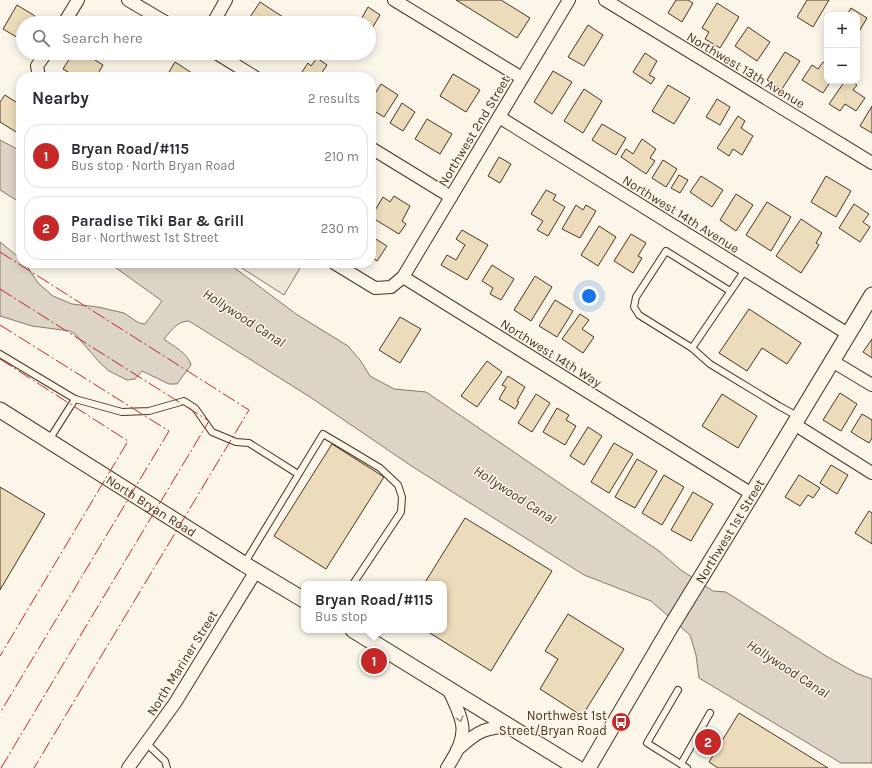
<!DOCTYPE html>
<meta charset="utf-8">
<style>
:root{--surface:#fff;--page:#f7f7f7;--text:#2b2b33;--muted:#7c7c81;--line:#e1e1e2;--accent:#c62828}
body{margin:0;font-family:Karla,sans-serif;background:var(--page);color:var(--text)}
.controls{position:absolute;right:12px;top:12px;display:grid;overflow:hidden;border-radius:8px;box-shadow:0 2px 10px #0003}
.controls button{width:36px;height:36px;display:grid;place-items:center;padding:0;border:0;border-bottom:1px solid var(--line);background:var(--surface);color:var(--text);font:20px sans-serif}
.you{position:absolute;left:589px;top:296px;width:14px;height:14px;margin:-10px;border:3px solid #fff;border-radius:50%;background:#1a73e8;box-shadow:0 0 0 6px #1a73e833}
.badge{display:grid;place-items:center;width:26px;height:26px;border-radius:50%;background:var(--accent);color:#fff;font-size:13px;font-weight:700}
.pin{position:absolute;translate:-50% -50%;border:2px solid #fff;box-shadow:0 1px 4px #0006}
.popup{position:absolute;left:301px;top:581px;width:146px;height:52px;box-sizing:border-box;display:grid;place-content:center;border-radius:8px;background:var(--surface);filter:drop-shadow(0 1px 3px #0005);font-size:13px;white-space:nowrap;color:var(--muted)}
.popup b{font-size:15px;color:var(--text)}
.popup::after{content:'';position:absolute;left:50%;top:100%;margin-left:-8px;border:8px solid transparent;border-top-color:var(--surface)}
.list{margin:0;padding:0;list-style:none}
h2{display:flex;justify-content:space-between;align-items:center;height:52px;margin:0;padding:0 16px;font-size:17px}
h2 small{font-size:13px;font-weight:400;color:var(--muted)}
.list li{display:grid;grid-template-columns:26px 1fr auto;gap:12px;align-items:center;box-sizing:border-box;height:64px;margin:0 8px 8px;padding:0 8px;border:1px solid var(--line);border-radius:16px}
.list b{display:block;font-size:15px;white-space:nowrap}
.list p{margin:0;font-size:13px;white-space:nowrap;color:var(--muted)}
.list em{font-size:13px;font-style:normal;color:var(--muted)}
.icon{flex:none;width:22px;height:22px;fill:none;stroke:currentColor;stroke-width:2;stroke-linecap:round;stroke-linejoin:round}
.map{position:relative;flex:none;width:872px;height:768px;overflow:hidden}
.search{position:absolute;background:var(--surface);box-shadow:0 2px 10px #0003;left:16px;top:16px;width:360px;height:44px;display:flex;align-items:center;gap:10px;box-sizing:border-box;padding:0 14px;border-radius:22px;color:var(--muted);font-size:15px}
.panel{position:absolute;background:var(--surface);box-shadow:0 2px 10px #0003;left:16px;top:72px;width:360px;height:196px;border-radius:16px}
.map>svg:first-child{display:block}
</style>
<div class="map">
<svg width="872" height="768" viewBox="0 0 872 768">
<rect width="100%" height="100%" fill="#fbf6e9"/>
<polygon fill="#ede6d9" stroke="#887966" points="234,263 303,263 284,295"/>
<g fill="#dcd4c6" stroke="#887966">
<polygon points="0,140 21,151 21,203 0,190"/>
<path d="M0,242L21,259V263H25L38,283L53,296L72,304L98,307L124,313L139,323L145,324L162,301L109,263H228L296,314L348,346L360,360L370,376L394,389L426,392L659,551L681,570L713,591L726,592L826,656L858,674L872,679V763H841L699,678L696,655L690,635L651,601L584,575L413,467L310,397L189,321C177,321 171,331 164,339C173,346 188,353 191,365L177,384H169L142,371L135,379L127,380L109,371L100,363L76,335L70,331L32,326L0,316Z"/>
</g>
<g fill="#ecdcbc" stroke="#4a3520">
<polygon points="456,0 501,0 530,18 517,38"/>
<polygon points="676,0 688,0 693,3 682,22 668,13"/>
<polygon points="807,0 829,0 813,27 797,17"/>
<polygon points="260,2 286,19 284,23 252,23 248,20"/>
<polygon points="717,3 739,17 720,48 705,39 709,32 702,28"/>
<polygon points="17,5 35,16 30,23 23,23 23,35 20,39 3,29"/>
<polygon points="368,7 380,15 371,30 369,29 369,23 359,23"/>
<polygon points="851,8 867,18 857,35 857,15 847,15"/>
<polygon points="588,25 603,35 584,66 568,57"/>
<polygon points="748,27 770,42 757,61 735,46"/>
<polygon points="785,52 800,61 782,89 767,80"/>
<polygon points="73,53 84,53 103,65 96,77 76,77 63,69"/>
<polygon points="645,53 657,61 649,75 655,78 651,84 633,72"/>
<polygon points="317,58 327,65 319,77 310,77 302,72 308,63 311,66"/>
<polygon points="175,62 198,77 166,77"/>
<polygon points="823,62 827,64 827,81 831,81 823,93 802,80 812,65 818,69"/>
<polygon points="553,71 572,82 552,114 534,102"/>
<polygon points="453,74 480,90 466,112 440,96"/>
<polygon points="845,81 850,81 857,85 853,90 865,98 856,111 845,104 840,111 829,104"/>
<polygon points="381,84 398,95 384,117 371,109 371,100"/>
<polygon points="668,85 690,98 674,124 652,111"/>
<polygon points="584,89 602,101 583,133 564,121"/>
<polygon points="5,95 19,104 21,101 21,135 0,122 0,102"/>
<polygon points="717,99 730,107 720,125 706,117"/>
<polygon points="402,103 415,112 403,131 390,123"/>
<polygon points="872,106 872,133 860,126"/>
<polygon points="738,116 745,121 741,128 753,136 742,155 733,149 729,156 717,148"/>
<polygon points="427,119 452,134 440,154 415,139"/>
<polygon points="602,124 626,138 616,155 592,140"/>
<polygon points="642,139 656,149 650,158 655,161 646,174 621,157 626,149 633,154"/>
<polygon points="499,157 511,164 500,183 488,176"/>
<polygon points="663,160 677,169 666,187 652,178"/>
<polygon points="679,175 688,180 680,193 671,188"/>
<polygon points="701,176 723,190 712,207 690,192"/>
<polygon points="826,176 851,191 836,217 811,202"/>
<polygon points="546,190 556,195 553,200 565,207 548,236 537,230 543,221 531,214"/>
<polygon points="736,194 753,205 736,231 720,220"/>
<polygon points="394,196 410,206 402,221 406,224 399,234 371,217 383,197 390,202"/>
<polygon points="767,202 791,217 771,251 746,235"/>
<polygon points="854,204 869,214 863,222 870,227 860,242 839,228"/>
<polygon points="576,205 583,210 586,205 596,211 580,238 562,229"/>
<polygon points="801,219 822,233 816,243 819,245 801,273 776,256"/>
<polygon points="599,226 616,237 598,266 581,255"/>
<polygon points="462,230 488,245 467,280 441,265 447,255 456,260 465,245 456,239"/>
<polygon points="631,234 646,243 638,256 642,258 633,273 614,261"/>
<polygon points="371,236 387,246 377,261 371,257"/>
<polygon points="492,265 514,279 501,300 490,294 493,288 482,281"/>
<polygon points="535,276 552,287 531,321 514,310"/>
<polygon points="555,300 573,311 557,337 539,326"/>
<polygon points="749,309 801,343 787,364 762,348 747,371 719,353"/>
<polygon points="580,314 589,320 582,329 594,337 583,353 562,339"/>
<polygon points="400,317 421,329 400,363 379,350"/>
<polygon points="872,339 872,358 863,352"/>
<polygon points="487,361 502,372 477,407 461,396"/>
<polygon points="508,376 525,387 517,401 519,402 515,409 499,399 506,387 502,385"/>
<polygon points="840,393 857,404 841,431 823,420"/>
<polygon points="536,394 550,403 532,432 518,423"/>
<polygon points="722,394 757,416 738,448 702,426"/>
<polygon points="557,408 569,415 566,420 576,426 565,445 543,432"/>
<polygon points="862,414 872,420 872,438 869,443 851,432"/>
<polygon points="588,427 602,436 584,465 570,456"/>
<polygon points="614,443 633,454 609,493 591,482"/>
<polygon points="332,444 384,477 326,569 274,536"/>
<polygon points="637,459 657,471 635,508 615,497"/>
<polygon points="831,465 848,475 837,494 820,483"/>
<polygon points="664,475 684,487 662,525 642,513"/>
<polygon points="799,475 820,488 813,498 808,495 800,506 785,497"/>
<polygon points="0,487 45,514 0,590"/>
<polygon points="693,492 713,504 691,541 671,530"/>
<polygon points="869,511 872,513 872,544 855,533"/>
<polygon points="465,518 552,571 491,671 425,630 444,630 444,584 424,584"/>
<polygon points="568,614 624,649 582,716 540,689 558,659 545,651"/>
<polygon points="739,713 828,768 718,768 709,762"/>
</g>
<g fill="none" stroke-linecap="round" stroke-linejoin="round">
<g stroke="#4a3520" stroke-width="8">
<g id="service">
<polyline points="730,291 666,251 636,297 634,307 639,315 692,348 745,270"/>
<polyline points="692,348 710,364 779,406 799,417"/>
<polyline points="0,354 75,399 49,440"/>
<polyline points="75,399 122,412 149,411 184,401 195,408 212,432 236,442 249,443 298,474"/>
<polyline points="244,564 323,434 345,447 380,468 398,485 402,497 401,512 353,584"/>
<polyline points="678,690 647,743 687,768"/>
<polyline points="146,743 165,761 167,768"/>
<polyline points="681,764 710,713"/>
</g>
</g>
<g stroke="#4a3520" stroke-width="14">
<g id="minor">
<polyline points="128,0 167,23"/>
<polyline points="394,0 522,78"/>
<polyline points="605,0 872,163"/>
<polyline points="64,23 78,0"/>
<polyline points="213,23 226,0"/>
<polyline points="216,53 255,77"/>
<polyline points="39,77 37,66 46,53"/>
<polyline points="499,117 848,334"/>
<polyline points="371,148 451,197"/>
<polyline points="334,263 375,288 391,287 403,277 752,494"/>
<polyline points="403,277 569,0"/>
<polyline points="832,361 872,385"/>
<polyline points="794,424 872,473"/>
<path d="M457,750C465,743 473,735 483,731C491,728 500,727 509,726"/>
<polyline points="128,768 175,703 256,571"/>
<path d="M447,768C455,755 465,740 462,724C460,712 453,700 448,688"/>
</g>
</g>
<g stroke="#4a3520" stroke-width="17">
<g id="tertiary">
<path id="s1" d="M0,410L244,564L304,600"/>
<polyline points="353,630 577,768"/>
<path id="s2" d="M588,768L670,628L752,494L872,295"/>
</g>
</g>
<use href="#service" stroke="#fbf6e9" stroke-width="6"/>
<use href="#minor" stroke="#fbf6e9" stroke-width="12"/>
<use href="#tertiary" stroke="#fbf6e9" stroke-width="15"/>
<g stroke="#c62828" stroke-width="1" stroke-dasharray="14 3 2 3" stroke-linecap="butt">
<polyline points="0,252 249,410 34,768"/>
<polyline points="0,289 209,421 1,768"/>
<polyline points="0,325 169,431 0,713"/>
<polyline points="0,359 128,441 0,656"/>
</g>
</g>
<defs><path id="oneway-chevron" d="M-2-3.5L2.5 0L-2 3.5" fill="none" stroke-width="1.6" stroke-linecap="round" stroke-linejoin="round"/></defs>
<use stroke="#a29684" href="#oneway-chevron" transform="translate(460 719) rotate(73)"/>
<defs>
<g id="bus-disc" transform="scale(1)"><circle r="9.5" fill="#c62828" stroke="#fbf6e9"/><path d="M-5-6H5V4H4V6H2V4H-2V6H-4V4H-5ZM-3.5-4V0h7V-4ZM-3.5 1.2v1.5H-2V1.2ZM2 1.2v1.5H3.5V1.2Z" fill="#fff"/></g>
</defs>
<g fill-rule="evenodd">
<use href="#bus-disc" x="621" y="722"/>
</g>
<g text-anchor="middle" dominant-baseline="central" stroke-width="3" stroke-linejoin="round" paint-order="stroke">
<g font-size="13" fill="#4a3520" stroke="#fbf6e9">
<text transform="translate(746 70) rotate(31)">Northwest 13th Avenue</text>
<text transform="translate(474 131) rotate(-59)">Northwest 2nd Street</text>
<text transform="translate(681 214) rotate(32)">Northwest 14th Avenue</text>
<text transform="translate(551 353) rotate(32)">Northwest 14th Way</text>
<text stroke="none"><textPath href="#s1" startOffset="179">North Bryan Road</textPath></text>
<text stroke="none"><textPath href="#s2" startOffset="276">Northwest 1st Street</textPath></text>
<text transform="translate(182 663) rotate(-58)">North Mariner Street</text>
</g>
<g font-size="13" fill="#4a3520" stroke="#fbf6e9" text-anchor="end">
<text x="607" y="715">Northwest 1st<tspan x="607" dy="15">Street/Bryan Road</tspan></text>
</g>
<g font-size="14" font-style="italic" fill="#4a3520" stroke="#fbf6e9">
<text transform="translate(244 318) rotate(33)">Hollywood Canal</text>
<text transform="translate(515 495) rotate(33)">Hollywood Canal</text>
<text transform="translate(788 669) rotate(33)">Hollywood Canal</text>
</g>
</g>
</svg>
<div class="controls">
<button>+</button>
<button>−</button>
</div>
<div class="you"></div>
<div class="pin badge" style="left:374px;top:661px">1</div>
<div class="popup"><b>Bryan Road/#115</b>Bus stop</div>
<div class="pin badge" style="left:708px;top:742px">2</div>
<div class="search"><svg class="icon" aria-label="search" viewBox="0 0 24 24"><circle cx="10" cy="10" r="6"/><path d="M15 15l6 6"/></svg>Search here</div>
<section class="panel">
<h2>Nearby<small>2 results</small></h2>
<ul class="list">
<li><span class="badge">1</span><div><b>Bryan Road/#115</b><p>Bus stop · North Bryan Road</p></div><em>210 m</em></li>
<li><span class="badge">2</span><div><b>Paradise Tiki Bar &amp; Grill</b><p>Bar · Northwest 1st Street</p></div><em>230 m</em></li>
</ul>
</section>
</div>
